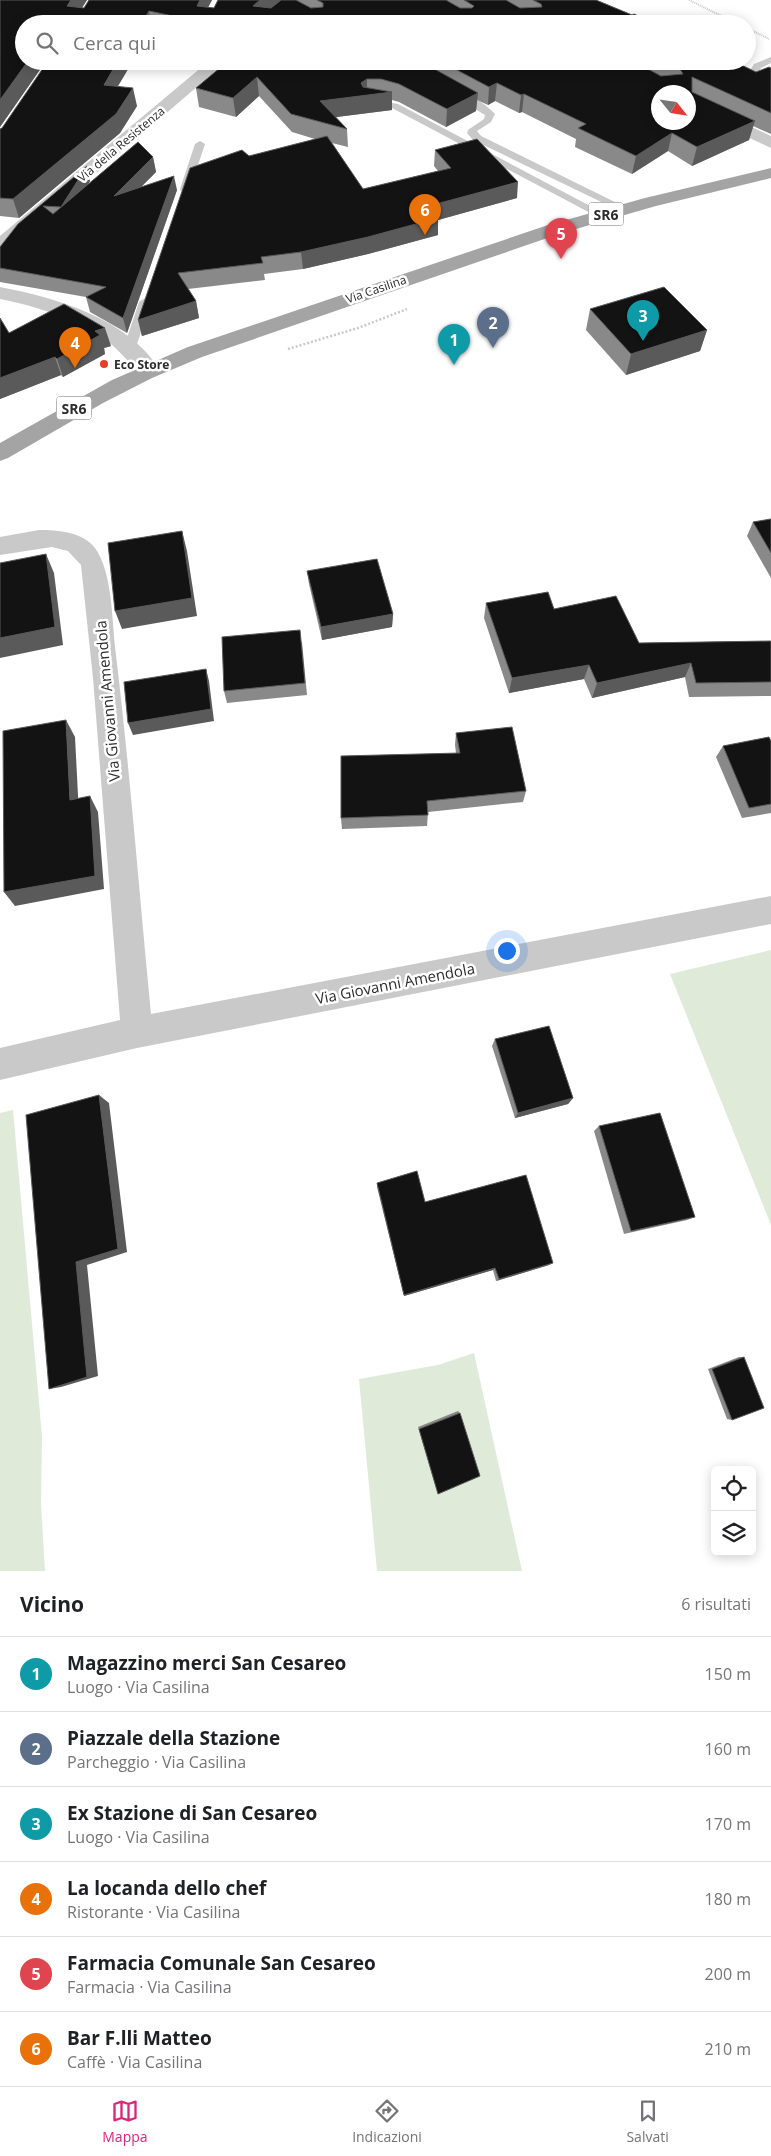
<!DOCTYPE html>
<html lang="it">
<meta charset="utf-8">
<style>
:root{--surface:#fff;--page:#f6f6f6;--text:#202124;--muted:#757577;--line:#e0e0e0;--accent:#db2777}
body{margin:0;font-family:"Open Sans",sans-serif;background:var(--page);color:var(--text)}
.controls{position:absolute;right:15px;bottom:15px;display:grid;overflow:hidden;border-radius:8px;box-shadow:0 2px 12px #0003}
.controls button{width:45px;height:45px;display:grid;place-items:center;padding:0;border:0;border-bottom:1px solid var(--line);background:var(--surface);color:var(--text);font:25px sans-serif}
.compass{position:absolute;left:651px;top:85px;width:45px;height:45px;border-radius:50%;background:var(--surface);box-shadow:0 2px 12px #0003;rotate:120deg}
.you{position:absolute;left:506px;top:950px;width:18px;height:18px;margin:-12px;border:4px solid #fff;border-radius:50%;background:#1a73e8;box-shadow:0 0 0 8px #1a73e833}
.badge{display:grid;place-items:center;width:32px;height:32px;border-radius:50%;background:var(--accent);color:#fff;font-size:16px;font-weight:700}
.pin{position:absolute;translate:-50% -41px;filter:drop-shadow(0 1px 2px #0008)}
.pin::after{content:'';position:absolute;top:26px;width:18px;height:15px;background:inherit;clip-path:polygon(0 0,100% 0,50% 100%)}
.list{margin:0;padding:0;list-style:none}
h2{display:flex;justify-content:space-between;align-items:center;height:65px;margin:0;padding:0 20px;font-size:21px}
h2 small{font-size:16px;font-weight:400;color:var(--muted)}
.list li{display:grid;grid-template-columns:32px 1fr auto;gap:15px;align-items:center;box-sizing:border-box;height:75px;padding:0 20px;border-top:1px solid var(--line)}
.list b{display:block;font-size:19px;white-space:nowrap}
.list p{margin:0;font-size:16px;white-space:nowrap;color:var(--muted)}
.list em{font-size:16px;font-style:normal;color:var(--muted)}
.icon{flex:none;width:28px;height:28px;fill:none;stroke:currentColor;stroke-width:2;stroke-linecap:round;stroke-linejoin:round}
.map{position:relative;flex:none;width:771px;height:1571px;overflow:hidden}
.search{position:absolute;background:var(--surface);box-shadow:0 2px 12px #0003;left:15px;right:15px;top:15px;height:55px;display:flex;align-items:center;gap:12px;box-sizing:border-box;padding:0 18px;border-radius:28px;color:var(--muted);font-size:19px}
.sheet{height:515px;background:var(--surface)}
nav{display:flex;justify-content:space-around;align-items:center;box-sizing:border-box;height:70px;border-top:1px solid var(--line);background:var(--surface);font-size:14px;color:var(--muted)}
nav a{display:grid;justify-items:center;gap:2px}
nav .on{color:var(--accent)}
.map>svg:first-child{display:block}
</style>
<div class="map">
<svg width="771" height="1571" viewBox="0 0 771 1571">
<rect width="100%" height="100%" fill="#fff"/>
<g fill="#dfead9">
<polygon points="771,950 771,1225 670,974"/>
<polygon points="13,1110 42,1436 41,1504 45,1571 0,1571 0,1113"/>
<polygon points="474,1353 522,1571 377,1571 359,1379 438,1365"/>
</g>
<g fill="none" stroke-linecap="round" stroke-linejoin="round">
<g stroke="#c9c9c9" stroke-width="2" stroke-dasharray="1 1" stroke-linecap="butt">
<polyline points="689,0 738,24"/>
<polyline points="747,28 769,39"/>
</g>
<polyline stroke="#c9c9c9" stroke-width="2.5" stroke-dasharray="2 2" stroke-linecap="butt" points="288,349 358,328 407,309"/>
<g fill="#c9c9c9" fill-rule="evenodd">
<polygon points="771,57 771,63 761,68 759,71 771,80 771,88 749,72 754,64"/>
<path d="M454,92C466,90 487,105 495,114L491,122L477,131L481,136L629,209L628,211H620L473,140L467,133L468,130L484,119L485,115L454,96Z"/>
<polygon points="371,99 398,104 607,215 606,217 598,217 392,108 368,104 366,102"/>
<polygon points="200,141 205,144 190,189 185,192 181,191 180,189 195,144"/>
<polygon points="145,298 151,302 136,347 130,351 126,350 124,347 139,302"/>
</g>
<g fill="#c9c9c9" fill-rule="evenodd">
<polygon points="209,61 227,61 7,250 0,252 0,236"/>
<polygon points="688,97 771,136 771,148 688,109"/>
<path d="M0,287C57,298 127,318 160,370L157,375C139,380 126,356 112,345C80,320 40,307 0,299Z"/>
<path d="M39,530C58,530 83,532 95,548C112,571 112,618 115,647C130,769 139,892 151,1014L771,896V924L137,1048L0,1080V1048L120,1020L93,678L81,565L68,551L52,547L0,555V537Z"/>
</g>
<polygon fill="#a4a4a4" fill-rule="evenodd" points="771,168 771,178 656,206 562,233 202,357 152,378 103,403 8,458 0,461 0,443 112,380 188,347 548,225 645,198"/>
</g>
<g fill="#898989">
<polygon points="0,0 87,0 82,8 84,8 89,0 212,0 208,7 214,8 218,0 596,0 632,15 656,24 24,24 24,61 46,61 0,127"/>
<polygon points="228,61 733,61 756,72 771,68 771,134 753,126 749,140 692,166 668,151 632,174 575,147 576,139 522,112 519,113 495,101 488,105 477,100 476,111 446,127 399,102 392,100 392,110 336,117 347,129 348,147 332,143 363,189 438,171 434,166 435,150 517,198 438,220 438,235 368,254 303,269 264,274 265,280 188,289 196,301 199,318 142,336 138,320 249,156 315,139 292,132 259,96 236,117 199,107 196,88"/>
<polygon points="118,86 137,106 120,133 19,218 0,216 0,129"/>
<polygon points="153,157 156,172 141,187 177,190 127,333 90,312 86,297 0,282 0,247 87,166 90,181 88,184"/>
<polygon points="590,309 707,330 700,351 626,375 586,330"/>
<polygon points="0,318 9,333 111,346 104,348 105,354 63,377 61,375 0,399"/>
<polygon points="771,519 771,578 747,536 753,522"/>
<polygon points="307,571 393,614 392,627 322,640 309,584"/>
<polygon points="486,603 554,609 639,643 771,641 771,696 689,697 685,677 592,698 584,679 509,693 484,618"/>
<polygon points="302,642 307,695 227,703 224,691"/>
<polygon points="456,733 526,791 523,802 428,812 427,826 342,829 341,818 456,753 455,745"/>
<polygon points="771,741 771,813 742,818 716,757 723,746"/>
<polygon points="495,1039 573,1098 568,1104 515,1118 492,1046"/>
<polygon points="599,1126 695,1217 687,1220 624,1234 594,1131"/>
<polygon points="377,1183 425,1202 549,1265 496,1281 493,1270 404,1296 377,1187"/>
<polygon points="739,1357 744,1357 732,1420 727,1419 708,1369"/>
<polygon points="458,1411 460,1413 438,1494 418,1427"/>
</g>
<g fill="#5a5a5a">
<polygon points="71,0 87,0 71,24 67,6"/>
<polygon points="200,0 212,0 201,21 197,6"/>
<polygon points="260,0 281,0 255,24 253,6"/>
<polygon points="149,11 151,24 141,24"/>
<polygon points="28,61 46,61 0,127 0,100"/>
<polygon points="118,61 133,61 108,103 104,85"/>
<polygon points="257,77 259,96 236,117 233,98"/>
<polygon points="367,79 367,95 392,92 392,110 321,119 320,101 361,83"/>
<polygon points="497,83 495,101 488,105 489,87"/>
<polygon points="133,88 137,106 120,133 19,218 13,199"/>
<polygon points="478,93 476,111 446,127 447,109"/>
<polygon points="524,94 522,112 519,113 521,95"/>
<polygon points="755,121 749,140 692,166 697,147"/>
<polygon points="672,133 668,151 632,174 636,156"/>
<polygon points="153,157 156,172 117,211 114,196"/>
<polygon points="87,166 90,181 65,222 61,207"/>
<polygon points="174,176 177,190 127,333 123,318"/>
<polygon points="518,182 517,198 438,220 438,235 368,254 303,269 301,252 429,206"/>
<polygon points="196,301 199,318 142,336 138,320"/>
<polygon points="105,328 111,346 104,348 105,354 63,377 57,359 95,331"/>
<polygon points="707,330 700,351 626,375 631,354"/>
<polygon points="55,357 61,375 0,399 0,378"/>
<polygon points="182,531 187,551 197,616 122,629 115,611"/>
<polygon points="46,554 54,573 63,645 0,658 0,638"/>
<polygon points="393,614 392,627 322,640 321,627"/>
<polygon points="691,663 685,677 592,698 597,683"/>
<polygon points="589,665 584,679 509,693 512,678"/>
<polygon points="206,669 209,681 214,721 133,735 128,723"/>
<polygon points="66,720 75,737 79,815 70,800"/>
<polygon points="90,796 98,812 104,889 15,906 4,892"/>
<polygon points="99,1095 109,1103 127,1252 87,1265 98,1376 61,1387 49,1389 76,1262"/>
<polygon points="573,1098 568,1104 515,1118 518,1113"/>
<polygon points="553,1263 549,1265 496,1281 499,1279"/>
<polygon points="495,1268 493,1270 404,1296 404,1295"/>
</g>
<g fill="#131313" stroke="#5a5a5a" fill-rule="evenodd">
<polygon points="0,0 71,0 67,6 84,8 89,0 200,0 197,6 214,8 218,0 260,0 253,6 271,8 281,0 296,0 311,8 323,7 323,3 317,0 446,0 460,8 472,8 474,6 464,0 506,0 520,8 542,7 541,4 533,0 596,0 632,15 634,14 656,24 212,24 149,11 141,24 24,24 24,61 28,61 0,100"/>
<polygon points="48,61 118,61 104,85 133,88 116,114 13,199 0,198 0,129 2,128"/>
<polygon points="228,61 420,61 478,93 447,109 399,84 381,79 367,79 361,83 363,87 392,92 320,101 347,129 291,114 257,77 233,98 196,88"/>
<path d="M440,61H633L661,76L683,74L680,69L664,61H733L756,72L769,67L771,68V113L692,77V92L755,121L697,147L672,133L636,156L578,128L586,124L524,94L521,95L497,83L489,87ZM658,92H688V122H658Z"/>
<polygon points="327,136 363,189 451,168 435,150 477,139 518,182 429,206 438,218 368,237 301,252 261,257 263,263 178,273 196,301 138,320 190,168 242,150 249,156"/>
<polygon points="138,142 153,157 114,196 174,176 123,318 86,297 106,287 0,268 0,247 18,224 87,166 61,207 43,206 53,214"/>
<polygon points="664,287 707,330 631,354 590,309"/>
<polygon points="64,304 105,328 95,331 100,335 57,359 55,357 0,378 0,318 9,333"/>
<polygon points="771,519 771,553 753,522"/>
<polygon points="182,531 192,598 115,611 108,543"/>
<polygon points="46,554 55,627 0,638 0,563"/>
<polygon points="377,559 393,614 321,627 307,571"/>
<polygon points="548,592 554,609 616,596 639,643 771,641 771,682 696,683 691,663 597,683 589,665 512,678 486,603"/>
<polygon points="300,630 305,683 224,691 222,637"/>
<polygon points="206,669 211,709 128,723 124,682"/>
<polygon points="66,720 70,800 90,796 95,876 4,892 3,731"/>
<polygon points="512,727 526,791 427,801 428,815 341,818 341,756 460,753 456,733"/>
<polygon points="769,737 771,741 771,804 749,808 723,746"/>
<polygon points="549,1026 573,1098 518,1113 495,1039"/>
<polygon points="99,1095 118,1249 76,1262 87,1377 49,1389 26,1115"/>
<polygon points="660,1113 695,1217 631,1231 599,1126"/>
<polygon points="417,1171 425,1202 526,1175 553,1263 499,1279 495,1268 404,1295 377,1183"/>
<polygon points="744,1357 764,1408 732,1420 712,1369"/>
<polygon points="460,1413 480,1476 438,1494 419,1429"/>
</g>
<circle fill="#e53e2b" stroke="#fff" stroke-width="2" cx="104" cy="364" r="5"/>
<g text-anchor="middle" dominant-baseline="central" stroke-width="5" stroke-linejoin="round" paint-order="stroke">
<g font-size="12" fill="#2c2c2c" stroke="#fff">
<text transform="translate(121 144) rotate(-40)">Via della Resistenza</text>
<text transform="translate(376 289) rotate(-19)">Via Casilina</text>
</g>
<g font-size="12" font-weight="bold" fill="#2c2c2c" stroke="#fff" text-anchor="start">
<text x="114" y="364">Eco Store</text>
</g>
<g fill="#fff" stroke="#6b6b6b" stroke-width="1">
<rect x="588.5" y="202.5" width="35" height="23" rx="4"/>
<rect x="56.5" y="396.5" width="35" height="23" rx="4"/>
</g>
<g font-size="14" font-weight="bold" fill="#2c2c2c">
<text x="606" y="214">SR6</text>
<text x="74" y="408">SR6</text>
</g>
<g font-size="15" fill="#2c2c2c" stroke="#fff">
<text transform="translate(107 701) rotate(-95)">Via Giovanni Amendola</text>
<text transform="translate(395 983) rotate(-11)">Via Giovanni Amendola</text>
</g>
</g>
</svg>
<div class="controls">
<button><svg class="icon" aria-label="locate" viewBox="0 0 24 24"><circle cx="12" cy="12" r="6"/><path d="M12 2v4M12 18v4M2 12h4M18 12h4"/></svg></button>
<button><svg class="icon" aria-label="layers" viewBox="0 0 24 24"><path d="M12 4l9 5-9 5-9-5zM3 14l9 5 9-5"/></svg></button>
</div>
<svg class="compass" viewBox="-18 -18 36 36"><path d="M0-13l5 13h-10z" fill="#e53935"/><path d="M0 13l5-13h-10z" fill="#757577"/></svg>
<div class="you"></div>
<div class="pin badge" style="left:454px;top:365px;background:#0f9aa8">1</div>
<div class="pin badge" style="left:493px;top:348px;background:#5c6f8a">2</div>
<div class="pin badge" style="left:643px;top:341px;background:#0f9aa8">3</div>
<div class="pin badge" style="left:75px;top:368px;background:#e8710a">4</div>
<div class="pin badge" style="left:561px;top:259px;background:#e0444e">5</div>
<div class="pin badge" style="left:425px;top:235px;background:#e8710a">6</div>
<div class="search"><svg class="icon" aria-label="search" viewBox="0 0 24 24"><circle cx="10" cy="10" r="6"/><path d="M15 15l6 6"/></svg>Cerca qui</div>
</div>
<section class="sheet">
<h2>Vicino<small>6 risultati</small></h2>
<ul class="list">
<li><span class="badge" style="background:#0f9aa8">1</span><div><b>Magazzino merci San Cesareo</b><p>Luogo · Via Casilina</p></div><em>150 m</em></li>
<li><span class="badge" style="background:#5c6f8a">2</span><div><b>Piazzale della Stazione</b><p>Parcheggio · Via Casilina</p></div><em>160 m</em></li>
<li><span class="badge" style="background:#0f9aa8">3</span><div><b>Ex Stazione di San Cesareo</b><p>Luogo · Via Casilina</p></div><em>170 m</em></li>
<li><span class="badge" style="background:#e8710a">4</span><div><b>La locanda dello chef</b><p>Ristorante · Via Casilina</p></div><em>180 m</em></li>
<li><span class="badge" style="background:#e0444e">5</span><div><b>Farmacia Comunale San Cesareo</b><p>Farmacia · Via Casilina</p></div><em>200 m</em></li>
<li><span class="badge" style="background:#e8710a">6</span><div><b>Bar F.lli Matteo</b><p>Caffè · Via Casilina</p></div><em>210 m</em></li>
</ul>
</section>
<nav>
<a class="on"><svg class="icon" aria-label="map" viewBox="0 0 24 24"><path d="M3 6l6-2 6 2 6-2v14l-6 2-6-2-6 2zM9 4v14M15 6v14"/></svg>Mappa</a>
<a><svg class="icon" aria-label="directions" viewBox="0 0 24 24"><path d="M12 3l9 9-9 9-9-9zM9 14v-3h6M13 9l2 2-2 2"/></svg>Indicazioni</a>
<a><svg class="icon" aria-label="saved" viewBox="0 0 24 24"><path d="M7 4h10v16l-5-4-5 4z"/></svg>Salvati</a>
</nav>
